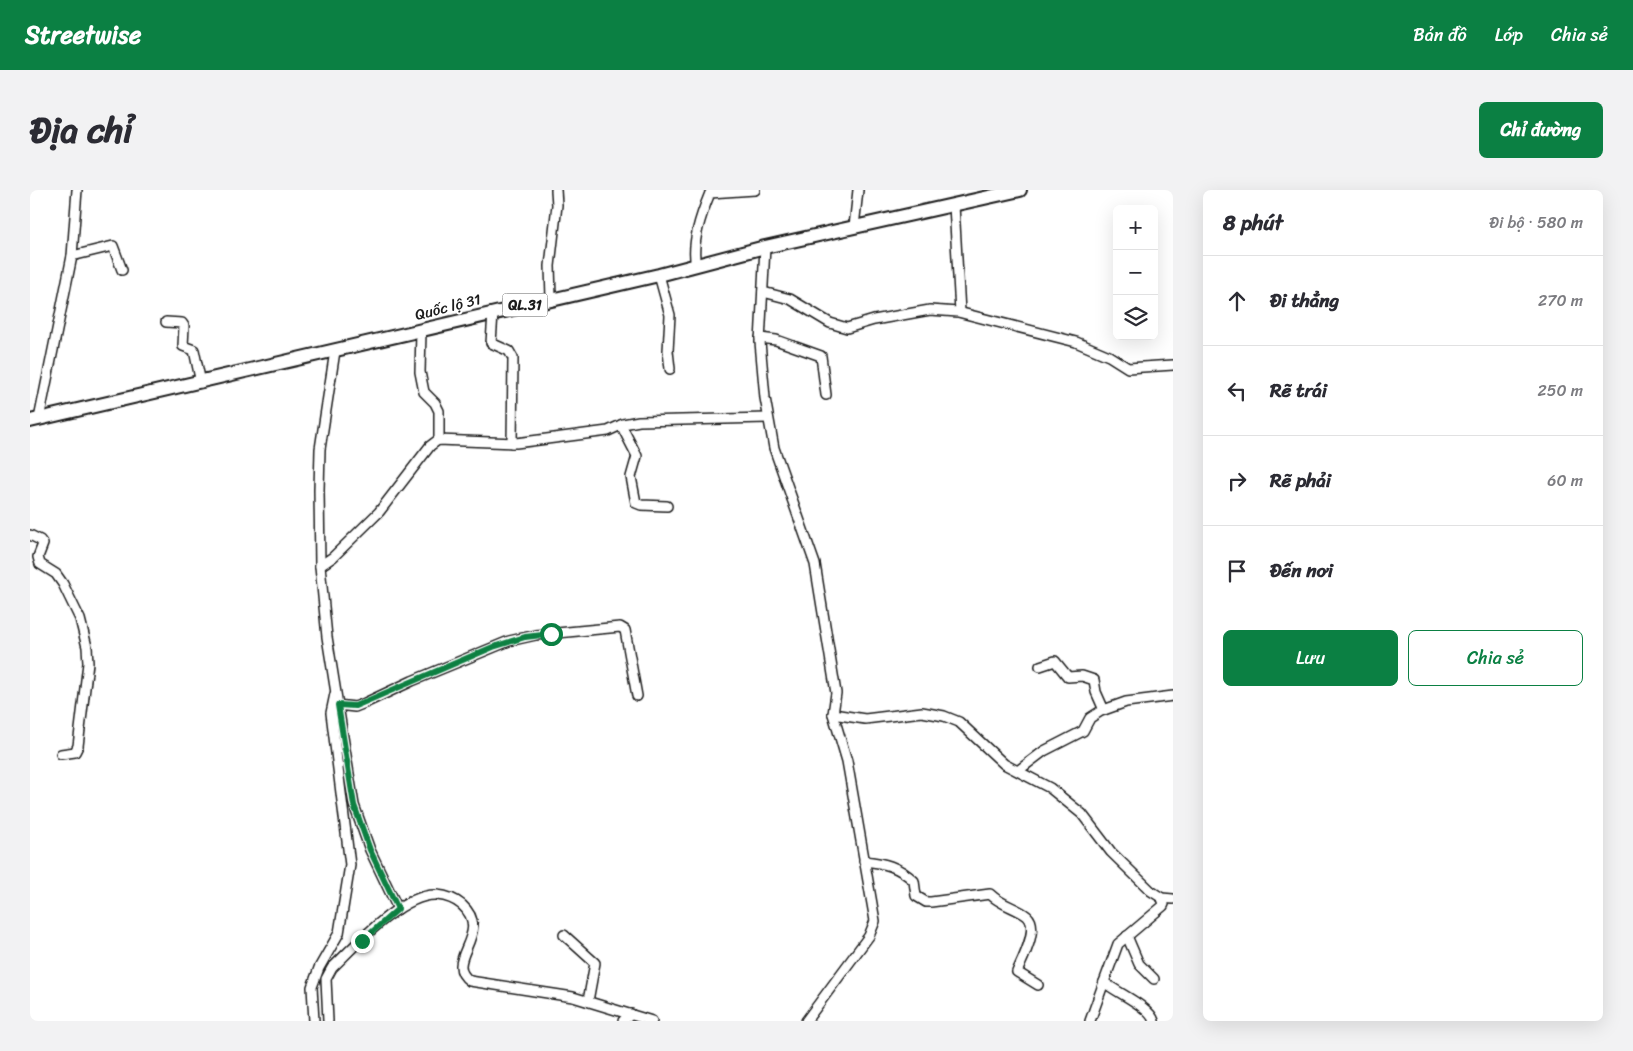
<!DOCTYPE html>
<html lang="vi">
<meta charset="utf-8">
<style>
:root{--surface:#fff;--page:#f2f2f3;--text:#2b2b33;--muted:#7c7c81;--line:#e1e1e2;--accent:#0b8043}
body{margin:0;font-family:Sriracha,sans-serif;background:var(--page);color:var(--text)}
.controls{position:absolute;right:15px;top:15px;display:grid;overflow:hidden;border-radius:8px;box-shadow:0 5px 20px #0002}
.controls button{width:45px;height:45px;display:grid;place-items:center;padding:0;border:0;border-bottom:1px solid var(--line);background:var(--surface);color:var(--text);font:25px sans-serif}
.stop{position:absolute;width:15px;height:15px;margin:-11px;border:4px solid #0b8043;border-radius:50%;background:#fff}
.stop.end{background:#0b8043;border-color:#fff;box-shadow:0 1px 5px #0008}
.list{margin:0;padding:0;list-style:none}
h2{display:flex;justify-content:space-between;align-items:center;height:65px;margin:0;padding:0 20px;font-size:21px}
h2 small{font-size:16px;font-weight:400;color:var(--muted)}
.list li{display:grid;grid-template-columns:32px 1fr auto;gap:15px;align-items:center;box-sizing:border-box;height:90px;padding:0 20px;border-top:1px solid var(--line)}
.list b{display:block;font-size:19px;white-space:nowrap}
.list em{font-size:16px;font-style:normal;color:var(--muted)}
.actions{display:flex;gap:10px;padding:15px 20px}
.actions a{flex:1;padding:11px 0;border:1px solid var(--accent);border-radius:8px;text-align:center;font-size:18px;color:var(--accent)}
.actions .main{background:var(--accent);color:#fff}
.icon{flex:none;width:28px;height:28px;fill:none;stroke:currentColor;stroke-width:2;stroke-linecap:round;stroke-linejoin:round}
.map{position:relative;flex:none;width:1143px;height:831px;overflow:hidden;border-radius:8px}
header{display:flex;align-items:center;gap:30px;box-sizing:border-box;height:70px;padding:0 25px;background:var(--accent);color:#fff}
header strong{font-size:24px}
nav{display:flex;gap:28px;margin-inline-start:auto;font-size:18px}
.intro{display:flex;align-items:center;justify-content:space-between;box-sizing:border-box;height:120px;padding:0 30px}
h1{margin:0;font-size:35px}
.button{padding:12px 22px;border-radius:8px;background:var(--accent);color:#fff;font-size:18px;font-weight:700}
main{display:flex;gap:30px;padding:0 30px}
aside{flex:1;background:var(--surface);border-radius:8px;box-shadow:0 5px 20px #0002}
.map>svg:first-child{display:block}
</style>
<header>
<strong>Streetwise</strong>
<nav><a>Bản đồ</a><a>Lớp</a><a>Chia sẻ</a></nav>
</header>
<div class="intro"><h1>Địa chỉ</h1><a class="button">Chỉ đường</a></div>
<main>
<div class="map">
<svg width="1143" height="831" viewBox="0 0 1143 831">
<rect width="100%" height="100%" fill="#fff"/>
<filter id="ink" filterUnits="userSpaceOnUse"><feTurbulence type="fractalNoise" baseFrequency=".02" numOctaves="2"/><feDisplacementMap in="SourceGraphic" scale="10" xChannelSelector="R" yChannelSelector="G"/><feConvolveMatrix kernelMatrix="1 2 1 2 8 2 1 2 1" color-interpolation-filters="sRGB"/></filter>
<g filter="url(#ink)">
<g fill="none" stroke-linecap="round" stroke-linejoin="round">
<g stroke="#1c1c1c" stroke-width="12">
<g id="minor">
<polyline points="924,15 930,122"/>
<polyline points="824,37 828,0"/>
<polyline points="735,57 730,152 735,208 744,258 785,374 806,503 803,524 817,571 845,731 839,746 776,831"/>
<polyline points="42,66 83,56 92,80"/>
<path d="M666,76C661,53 671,25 680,3L725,0"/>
<polyline points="629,85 640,125 638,161 640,179"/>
<polyline points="733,102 760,109 800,133 817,138 844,130 900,120 928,122 1046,152 1079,166 1098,178 1143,175"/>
<polyline points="521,108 520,76 527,15 526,0"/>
<polyline points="463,123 461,153 479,161 483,168 482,253"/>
<polyline points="136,132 152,133 154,136 153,156 164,160 171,193"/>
<polyline points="391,141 390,182 394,202 405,213 409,221 409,250"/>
<polyline points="730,148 746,150 791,166 796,205"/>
<polyline points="305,161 290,259 289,300 290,376 297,447 324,615 340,660 368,719"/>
<polyline points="9,229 42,66 47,0"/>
<polyline points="591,235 607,266 601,287 606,313 611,315 637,316"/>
<polyline points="0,345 10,350 13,354 8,367 10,374 26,384 33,394 50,429 57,457 58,473 48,556 45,562 31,564"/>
<polyline points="290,376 303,367 349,322 400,256 408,250 486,253 578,241 593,234 609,231 738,228"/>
<polyline points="1010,476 1025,471 1038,487 1052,486 1064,490 1066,502 1074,520"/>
<polyline points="307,515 325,517 335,513 382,491 479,451 506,445 590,437 595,440 607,506"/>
<polyline points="803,524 835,529 892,522 914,526 929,532 974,574 1020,598 1052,624 1081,662 1121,701 1132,708 1143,709"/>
<polyline points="989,580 1014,561 1053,541 1060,528 1071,521 1096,512 1143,506"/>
<path d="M834,671C854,673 868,676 884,691L886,706L896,712H901L960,704C971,715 985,717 997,726C1010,737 992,770 987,782L1008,795"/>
<polyline points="534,745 565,773 558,811"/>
<polyline points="1097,746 1109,774 1124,789"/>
<polyline points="284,831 282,797 289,778 309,743 320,675 301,523 305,504"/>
<path d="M298,831L296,789L302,778C326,755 372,703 407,705C417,706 425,709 432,715C464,744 411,771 440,791L543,807L622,831"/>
<polyline points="593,831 601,824"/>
<polyline points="1060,831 1074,792"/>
<path d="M1124,831C1119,816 1087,803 1074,792L1088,754L1133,716L1134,714L1132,708"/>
</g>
</g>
<g stroke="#1c1c1c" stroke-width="16">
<polyline id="highway" points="0,231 629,85 735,57 990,0"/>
</g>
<use href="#minor" stroke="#fff" stroke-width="9"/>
<use href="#highway" stroke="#fff" stroke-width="12"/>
</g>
</g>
<g fill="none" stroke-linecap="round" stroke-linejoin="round" filter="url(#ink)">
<polyline stroke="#0b8043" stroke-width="6" points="332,751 368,719 340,660 324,615 308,515 325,516 463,457 495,447 521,444"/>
</g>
<g text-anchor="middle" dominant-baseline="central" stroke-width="4" stroke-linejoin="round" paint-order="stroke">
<rect fill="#fff" stroke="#606060" stroke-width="1" x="472.5" y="103.5" width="45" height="23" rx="4"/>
<g font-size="14" font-weight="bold" fill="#1c1c1c">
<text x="495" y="115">QL.31</text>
</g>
<g font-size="15" fill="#1c1c1c" stroke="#fff">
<text transform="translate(418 117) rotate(-14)">Quốc lộ 31</text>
</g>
</g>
</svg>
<div class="controls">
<button>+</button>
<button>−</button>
<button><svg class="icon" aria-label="layers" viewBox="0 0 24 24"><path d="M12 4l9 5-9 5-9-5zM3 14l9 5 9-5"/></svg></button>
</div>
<div class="stop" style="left:521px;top:444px"></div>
<div class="stop end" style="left:332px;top:751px"></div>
</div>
<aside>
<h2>8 phút<small>Đi bộ · 580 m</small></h2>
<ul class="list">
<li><svg class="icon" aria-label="ahead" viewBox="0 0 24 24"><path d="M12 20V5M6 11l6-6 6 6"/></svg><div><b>Đi thẳng</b></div><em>270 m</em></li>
<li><svg class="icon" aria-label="left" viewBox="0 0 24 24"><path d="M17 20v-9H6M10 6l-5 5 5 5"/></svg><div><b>Rẽ trái</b></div><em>250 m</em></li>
<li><svg class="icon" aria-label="right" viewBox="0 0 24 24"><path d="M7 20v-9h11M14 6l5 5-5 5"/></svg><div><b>Rẽ phải</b></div><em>60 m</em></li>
<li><svg class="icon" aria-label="arrive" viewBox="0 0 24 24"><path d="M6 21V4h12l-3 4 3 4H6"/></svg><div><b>Đến nơi</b></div></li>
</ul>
<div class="actions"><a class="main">Lưu</a><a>Chia sẻ</a></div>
</aside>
</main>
